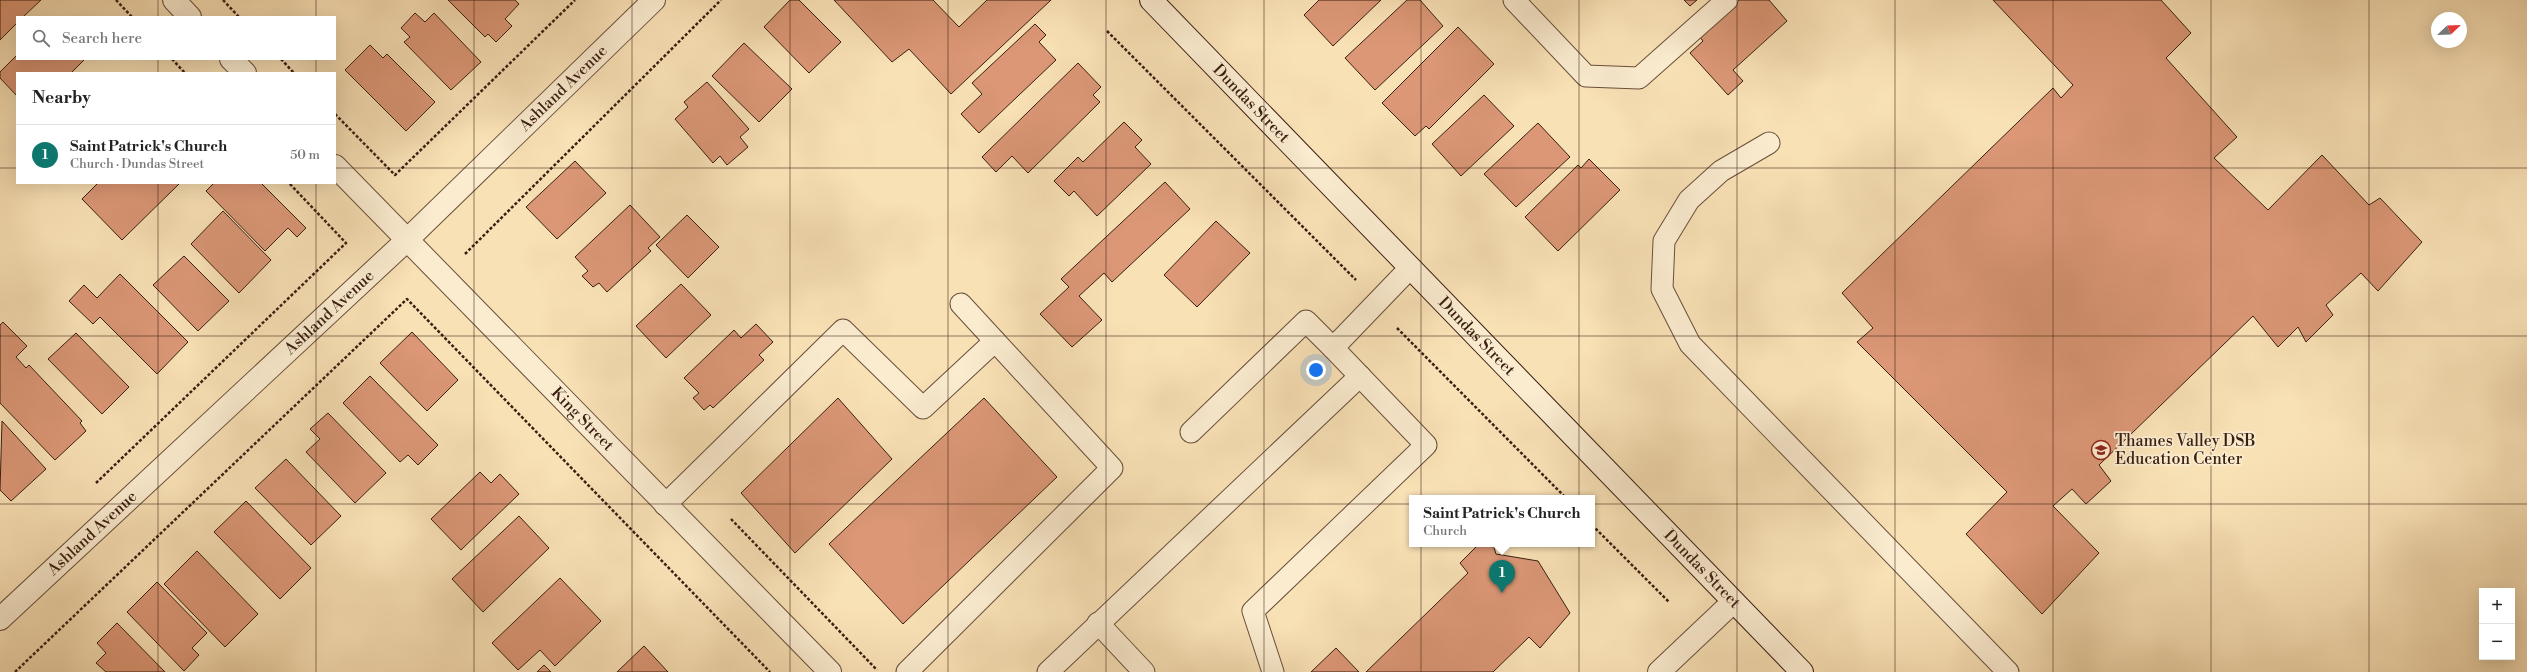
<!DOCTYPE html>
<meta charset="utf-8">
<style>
:root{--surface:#fff;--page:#f6f6f6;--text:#222;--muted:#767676;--line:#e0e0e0;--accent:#0f766e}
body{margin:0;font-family:"Libre Bodoni",serif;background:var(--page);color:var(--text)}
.controls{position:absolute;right:12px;bottom:12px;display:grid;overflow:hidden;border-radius:0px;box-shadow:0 4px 16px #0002}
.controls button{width:36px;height:36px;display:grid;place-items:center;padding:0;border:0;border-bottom:1px solid var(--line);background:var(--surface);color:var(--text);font:20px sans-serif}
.compass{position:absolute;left:2431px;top:12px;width:36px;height:36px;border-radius:50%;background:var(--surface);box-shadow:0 4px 16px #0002;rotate:67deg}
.you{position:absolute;left:1316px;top:370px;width:14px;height:14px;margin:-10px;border:3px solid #fff;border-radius:50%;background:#1a73e8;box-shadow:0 0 0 6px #1a73e833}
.badge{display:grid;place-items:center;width:26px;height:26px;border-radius:50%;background:var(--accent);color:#fff;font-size:13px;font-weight:700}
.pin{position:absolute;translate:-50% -33px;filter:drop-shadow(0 1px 2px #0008)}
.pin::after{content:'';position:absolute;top:21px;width:14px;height:12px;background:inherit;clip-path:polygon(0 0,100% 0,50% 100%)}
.popup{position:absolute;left:1409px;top:495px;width:186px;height:52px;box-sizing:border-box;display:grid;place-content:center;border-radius:0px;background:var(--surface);filter:drop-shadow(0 1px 3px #0005);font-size:13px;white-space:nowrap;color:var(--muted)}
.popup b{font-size:15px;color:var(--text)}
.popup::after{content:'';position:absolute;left:50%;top:100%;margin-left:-8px;border:8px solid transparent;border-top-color:var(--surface)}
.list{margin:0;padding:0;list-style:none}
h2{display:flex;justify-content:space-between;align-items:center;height:52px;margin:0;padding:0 16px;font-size:17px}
h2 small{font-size:13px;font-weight:400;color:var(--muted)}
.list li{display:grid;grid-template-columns:26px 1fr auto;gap:12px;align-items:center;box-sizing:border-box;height:60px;padding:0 16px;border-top:1px solid var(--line)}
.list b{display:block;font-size:15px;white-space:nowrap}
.list p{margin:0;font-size:13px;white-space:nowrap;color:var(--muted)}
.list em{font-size:13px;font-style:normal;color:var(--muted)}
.icon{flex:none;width:22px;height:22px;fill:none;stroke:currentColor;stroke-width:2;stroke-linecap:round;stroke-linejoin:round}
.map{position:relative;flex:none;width:2527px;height:672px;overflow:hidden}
.search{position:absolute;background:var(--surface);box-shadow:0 4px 16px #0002;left:16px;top:16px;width:320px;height:44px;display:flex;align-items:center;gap:10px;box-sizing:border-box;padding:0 14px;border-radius:0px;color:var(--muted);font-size:15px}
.panel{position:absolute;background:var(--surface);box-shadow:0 4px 16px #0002;left:16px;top:72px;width:320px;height:112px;border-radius:0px}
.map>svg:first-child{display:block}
</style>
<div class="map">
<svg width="2527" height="672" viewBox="0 0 2527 672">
<rect width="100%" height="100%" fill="#f9e1b6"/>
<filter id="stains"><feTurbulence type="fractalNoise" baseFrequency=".005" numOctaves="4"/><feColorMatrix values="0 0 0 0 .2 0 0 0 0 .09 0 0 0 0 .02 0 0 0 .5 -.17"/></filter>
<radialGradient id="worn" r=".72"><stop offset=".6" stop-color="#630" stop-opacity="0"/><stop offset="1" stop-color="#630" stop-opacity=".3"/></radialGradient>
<g fill="#db9776" stroke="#391e11">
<polygon points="0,0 41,0 23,17 17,17 17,23 0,40"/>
<polygon points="448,0 515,0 519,4 505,19 512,26 496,42 488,34 485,37"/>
<polygon points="790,0 799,0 841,42 809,73 764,27"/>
<polygon points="834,0 933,0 959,27 987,0 1051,0 951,94 909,49 892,62"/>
<polygon points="1319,0 1381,0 1333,46 1304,15"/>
<polygon points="1407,0 1420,0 1443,26 1375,90 1345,58"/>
<polygon points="1684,0 1697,0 1690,6"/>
<polygon points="1739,0 1769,0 1787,21 1733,70 1743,81 1728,95 1690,53 1703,41 1699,36"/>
<polygon points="1993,0 2161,0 2191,33 2166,58 2237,137 2214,158 2268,210 2322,155 2369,205 2380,198 2422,242 2378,291 2361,273 2326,305 2333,315 2306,342 2298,327 2278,347 2253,316 2099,465 2111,481 2086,504 2072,489 2053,506 2099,553 2042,614 1966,534 2007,492 1857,342 1873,328 1842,293 2053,88 2061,98 2073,85"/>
<polygon points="415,13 425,22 434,13 481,62 451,90 404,42 410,37 401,28"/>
<polygon points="1035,24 1046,35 1039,42 1056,60 979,133 961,114 982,94 972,83"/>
<polygon points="1458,27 1494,64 1429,129 1426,126 1415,136 1382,103"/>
<polygon points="744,43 792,89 759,122 712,76"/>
<polygon points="370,45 383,58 387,54 435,102 406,131 345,70"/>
<polygon points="17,55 17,59 85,59 71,73 17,73 17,96 0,78 0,72"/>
<polygon points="1078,63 1101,87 1093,95 1100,102 1028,173 1012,156 996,172 982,157"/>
<polygon points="707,82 749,129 740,137 748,147 727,165 720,156 713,163 675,119 688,107 684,102"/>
<polygon points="1484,95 1514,126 1461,176 1432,144"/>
<polygon points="1124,122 1142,140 1135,147 1151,164 1097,216 1074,191 1069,196 1054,181 1078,157 1083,162"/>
<polygon points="1538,123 1570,157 1516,207 1484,174"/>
<polygon points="1589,159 1620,190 1558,251 1525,217 1578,165 1581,168"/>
<polygon points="575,161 606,193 557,239 526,207"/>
<polygon points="1165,182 1190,209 1112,282 1104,273 1079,296 1102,320 1072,347 1040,314 1069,287 1061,279"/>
<polygon points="98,183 180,183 122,240 82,199"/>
<polygon points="214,183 261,183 306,228 297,237 288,228 265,251 206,191"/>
<polygon points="630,205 660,237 648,248 651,251 607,292 599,283 593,287 582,276 588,271 575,257"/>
<polygon points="223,211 271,260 239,293 191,244"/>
<polygon points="687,215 719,247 688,278 656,245"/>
<polygon points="1216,221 1250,253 1197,307 1164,275"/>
<polygon points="184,256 229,301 198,331 153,285"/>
<polygon points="120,274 188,342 157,374 100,317 93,324 69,301 84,285 97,298"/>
<polygon points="681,284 711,315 666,358 636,326"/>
<polygon points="3,322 27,346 16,357 26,368 29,365 82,421 80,423 86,431 55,460 0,403 0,325"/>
<polygon points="756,324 773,342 759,355 764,360 713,408 710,405 704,410 693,398 699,393 684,378 734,330 741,338"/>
<polygon points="412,332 458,380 427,411 380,363"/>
<polygon points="76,333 129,387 102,414 48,359"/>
<polygon points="370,376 438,445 418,465 408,455 400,462 343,403"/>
<polygon points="838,398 892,459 795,553 741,493"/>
<polygon points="984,398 1057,477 903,624 829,544"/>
<polygon points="328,413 386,473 355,503 306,452 320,439 310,429"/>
<polygon points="2,421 46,469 11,501 0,490"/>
<polygon points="286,459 341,516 311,545 255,488"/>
<polygon points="480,472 491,483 500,474 519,494 461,550 431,519"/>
<polygon points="246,501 311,568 280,599 214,532"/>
<polygon points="519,516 549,548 483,612 452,579"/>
<polygon points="1479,544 1493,544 1496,554 1538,561 1570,613 1540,648 1529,637 1493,672 1366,672 1468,573 1460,563"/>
<polygon points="197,551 258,614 225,647 164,584"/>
<polygon points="560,578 601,621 555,666 540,650 518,670 492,643"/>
<polygon points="157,582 207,633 192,648 199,655 184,671 127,612"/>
<polygon points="117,623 165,672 106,672 96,663 106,653 97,643"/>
<polygon points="644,646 668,672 617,672"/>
<polygon points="1336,648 1359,672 1311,672"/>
<polygon points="544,665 551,672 537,672"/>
</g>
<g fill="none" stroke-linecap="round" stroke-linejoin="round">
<g stroke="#694f3a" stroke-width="23">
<g id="service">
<polyline points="1514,0 1586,76 1639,78 1727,0"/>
<polyline points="1769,143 1721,171 1689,200 1664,241 1662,289 1690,344 2008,672"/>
<polyline points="961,304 995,341"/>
<polyline points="1191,432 1306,321 1333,348 1410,268"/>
<polyline points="665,505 843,330 923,408 995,341 1112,468 907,672"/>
<polyline points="1098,623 1144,672"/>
<polyline points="1048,672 1360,376"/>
<polyline points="1273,672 1253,611 1426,445 1333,348"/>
</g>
</g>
<g stroke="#694f3a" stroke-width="24">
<g id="minor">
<polyline points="174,0 190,17"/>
<polyline points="231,59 245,73"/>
<path id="s1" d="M335,166L830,672"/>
<path id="s2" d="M0,619L407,240L654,0"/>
<polyline points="1659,672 1733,602"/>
</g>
</g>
<g stroke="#391e11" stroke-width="24">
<g id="secondary">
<path id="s3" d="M1151,0L1802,672"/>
</g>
</g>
<g stroke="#391e11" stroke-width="2.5" stroke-dasharray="3 2" stroke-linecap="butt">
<polyline points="116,0 132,17"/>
<polyline points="223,0 239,17"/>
<polyline points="1107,31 1356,280"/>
<polyline points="172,59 185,73"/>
<polyline points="281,59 294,73"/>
<polyline points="335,114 395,175 575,0"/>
<polyline points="465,254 721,0"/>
<polyline points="1397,328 1566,498"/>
<polyline points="96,483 346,243 289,183"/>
<polyline points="731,519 877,670"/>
<polyline points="1592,525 1669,602"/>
<polyline points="15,672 407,299 770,672"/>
</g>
<use href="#service" stroke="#fbecd0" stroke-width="21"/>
<use href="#minor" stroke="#fbecd0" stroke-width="22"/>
<use href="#secondary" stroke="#fbecd0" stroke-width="22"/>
</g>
<path fill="none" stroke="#391e11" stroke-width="1" stroke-opacity="0.55" d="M158,0V17M316,0V17M474,0V672M632,0V672M790,0V672M948,0V672M1106,0V672M1264,0V672M1421,0V672M1579,0V672M1737,0V672M1895,0V672M2053,0V672M2211,0V672M2369,0V672M158,59V73M316,59V73M0,168H17M335,168H2527M158,183V672M316,183V672M0,336H2527M0,504H2527"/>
<defs>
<g id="school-ring" transform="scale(1)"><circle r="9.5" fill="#fbecd0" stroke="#8f2418" stroke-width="1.5"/><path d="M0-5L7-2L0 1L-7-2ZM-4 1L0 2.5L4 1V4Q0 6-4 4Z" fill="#8f2418"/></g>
</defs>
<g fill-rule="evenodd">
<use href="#school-ring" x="2101" y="450"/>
</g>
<g text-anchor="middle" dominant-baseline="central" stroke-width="3.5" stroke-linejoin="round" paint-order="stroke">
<g font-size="16" fill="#391e11" stroke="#fbecd0">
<text stroke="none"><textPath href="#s2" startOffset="774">Ashland Avenue</textPath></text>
<text stroke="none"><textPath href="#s3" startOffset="144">Dundas Street</textPath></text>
<text stroke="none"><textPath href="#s2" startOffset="450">Ashland Avenue</textPath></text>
<text stroke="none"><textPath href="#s3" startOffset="468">Dundas Street</textPath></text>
<text stroke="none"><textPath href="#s1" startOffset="354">King Street</textPath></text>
<text stroke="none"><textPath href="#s2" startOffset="126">Ashland Avenue</textPath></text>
<text stroke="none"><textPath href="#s3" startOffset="792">Dundas Street</textPath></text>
</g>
<g font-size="16" fill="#391e11" stroke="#fbecd0" text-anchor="start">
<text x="2115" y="441">Thames Valley DSB<tspan x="2115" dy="18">Education Center</tspan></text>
</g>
</g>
<rect width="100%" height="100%" filter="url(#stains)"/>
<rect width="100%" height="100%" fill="url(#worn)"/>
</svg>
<div class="controls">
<button>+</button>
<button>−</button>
</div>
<svg class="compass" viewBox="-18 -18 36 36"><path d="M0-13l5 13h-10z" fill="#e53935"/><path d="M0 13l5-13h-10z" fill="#767676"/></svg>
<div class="you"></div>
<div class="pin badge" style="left:1502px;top:593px">1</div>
<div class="popup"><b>Saint Patrick's Church</b>Church</div>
<div class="search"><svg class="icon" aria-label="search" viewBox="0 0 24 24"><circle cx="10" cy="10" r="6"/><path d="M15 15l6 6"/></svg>Search here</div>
<section class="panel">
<h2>Nearby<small></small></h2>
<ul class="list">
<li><span class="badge">1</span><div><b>Saint Patrick's Church</b><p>Church · Dundas Street</p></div><em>50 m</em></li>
</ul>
</section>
</div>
